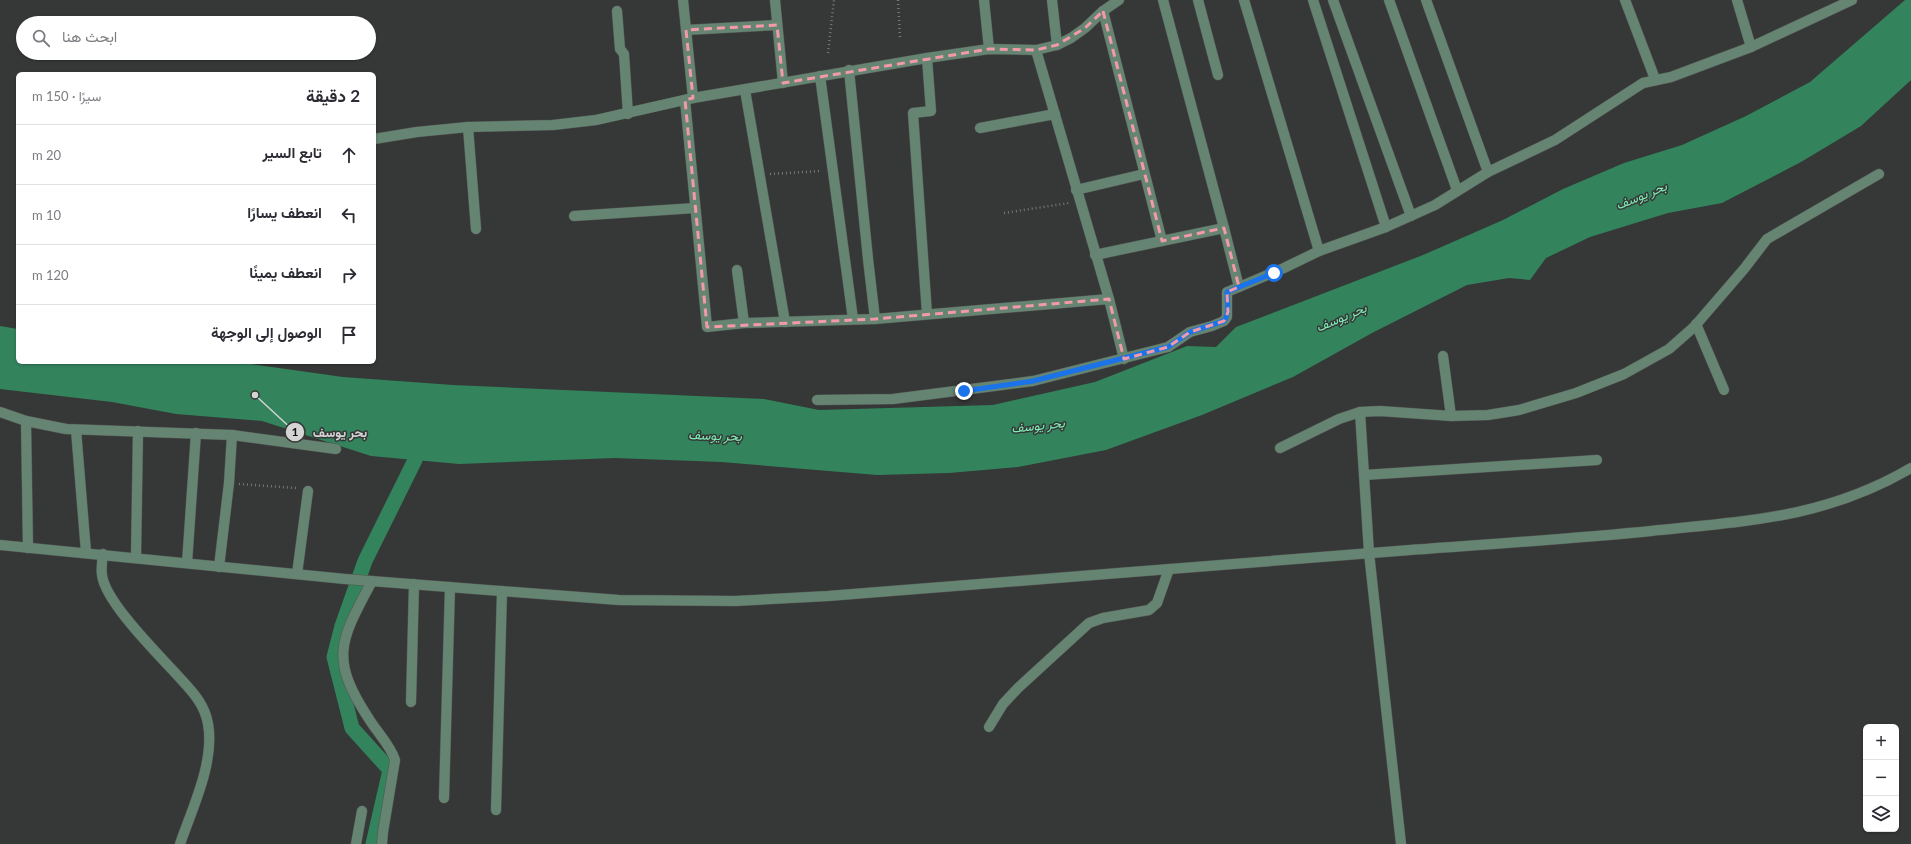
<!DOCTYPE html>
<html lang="ar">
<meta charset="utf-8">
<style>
:root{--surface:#fff;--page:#f2f2f3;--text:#2b2b33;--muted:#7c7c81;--line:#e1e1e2}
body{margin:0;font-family:Lato,Vazirmatn,sans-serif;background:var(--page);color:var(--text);direction:rtl}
.controls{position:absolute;right:12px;bottom:12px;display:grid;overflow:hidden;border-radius:6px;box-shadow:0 1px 3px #0004}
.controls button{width:36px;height:36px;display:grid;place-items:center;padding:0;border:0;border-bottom:1px solid var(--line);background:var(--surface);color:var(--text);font:20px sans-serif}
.stop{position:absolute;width:12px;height:12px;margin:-9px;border:3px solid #1a73e8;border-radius:50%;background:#fff}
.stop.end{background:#1a73e8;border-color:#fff;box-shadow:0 1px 4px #0008}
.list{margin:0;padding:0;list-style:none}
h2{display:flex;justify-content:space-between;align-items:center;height:52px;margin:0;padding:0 16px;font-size:17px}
h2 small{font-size:13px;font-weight:400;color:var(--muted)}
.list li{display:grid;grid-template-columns:26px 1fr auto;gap:12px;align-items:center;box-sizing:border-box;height:60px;padding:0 16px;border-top:1px solid var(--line)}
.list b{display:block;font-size:15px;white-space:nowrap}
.list em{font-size:13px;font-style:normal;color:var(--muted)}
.icon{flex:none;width:22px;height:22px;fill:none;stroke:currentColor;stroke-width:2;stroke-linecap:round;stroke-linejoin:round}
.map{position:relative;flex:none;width:1911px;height:844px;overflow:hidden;direction:ltr}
.search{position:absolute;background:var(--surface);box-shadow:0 1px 3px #0004;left:16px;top:16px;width:360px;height:44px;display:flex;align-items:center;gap:10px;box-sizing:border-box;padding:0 14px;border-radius:22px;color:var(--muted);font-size:15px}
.panel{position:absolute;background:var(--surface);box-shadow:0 1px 3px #0004;left:16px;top:72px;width:360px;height:292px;border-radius:6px;direction:rtl}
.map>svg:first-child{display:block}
</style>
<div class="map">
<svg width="1911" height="844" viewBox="0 0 1911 844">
<rect width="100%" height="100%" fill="#353836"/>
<polygon fill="#33835d" points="1905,0 1911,0 1911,80 1861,126 1801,162 1722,203 1668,213 1590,237 1546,258 1530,280 1509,278 1467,285 1372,333 1293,377 1202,415 1106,450 1018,467 949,473 877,475 721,462 615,458 459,464 371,456 262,421 176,414 112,402 0,389 0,326 18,329 18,362 236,362 343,377 453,385 764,399 819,410 993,405 1095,382 1187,346 1216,347 1236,327 1423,255 1503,220 1563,189 1624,163 1682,145 1746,116 1810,82"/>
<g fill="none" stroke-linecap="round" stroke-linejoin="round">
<polyline stroke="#33835d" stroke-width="15" points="373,844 390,770 352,728 334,657 342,626 365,561 415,460"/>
<g stroke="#515452" stroke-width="11">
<g id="minor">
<polyline points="683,0 693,98"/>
<polyline points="775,0 783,83"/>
<polyline points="984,0 989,49"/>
<polyline points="1052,0 1057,45"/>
<polyline points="1198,0 1218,75"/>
<polyline points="1244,0 1319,251"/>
<polyline points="1313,0 1386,227"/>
<polyline points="1333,0 1411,216"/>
<polyline points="1389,0 1457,190"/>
<polyline points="1426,0 1488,172"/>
<polyline points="1625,0 1655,79"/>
<polyline points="1737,0 1751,47"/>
<polyline points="617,11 620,49 624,54 628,114"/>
<polyline points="1103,11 1162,241"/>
<polyline points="686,30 777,25"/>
<polyline points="1036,50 1109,299 1124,359"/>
<polyline points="849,70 868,259 875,319"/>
<polyline points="820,76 853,319"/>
<polyline points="745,90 785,322"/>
<polyline points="685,100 707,327 744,323 875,319 1109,299"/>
<polyline points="468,127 476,229"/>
<polyline points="980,128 1055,114"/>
<polyline points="374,139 417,132 468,127 553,125 596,120 693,98 927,58 989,49 1036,50 1057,45 1071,38 1085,28 1103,11 1119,0"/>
<polyline points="1076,190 1144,174"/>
<polyline points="574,216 695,208"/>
<polyline points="1095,255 1224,228 1163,0"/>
<polyline points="737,270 744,323"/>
<polyline points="1239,287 1284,268 1319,251 1386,227 1435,205 1488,172 1555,140 1643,83 1671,77 1751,47 1852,0"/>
<polyline points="927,314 913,113 931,111 927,58"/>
<polyline points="1696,324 1724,390"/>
<polyline points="1443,356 1451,416"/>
<polyline points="817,400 893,399 1033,381 1168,347 1190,332 1212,326 1224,321 1227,317 1227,292 1239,287 1224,228"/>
<polyline points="0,412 26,421 66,429 232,435 336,449"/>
<polyline points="1360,412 1369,553 1401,844"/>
<polyline points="26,421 28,548"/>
<polyline points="76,430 86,552"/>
<polyline points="1280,448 1339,419 1360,412 1380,411 1451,416 1488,415 1519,410 1576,393 1624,374 1669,349 1694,327 1744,269 1767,239 1879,174"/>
<polyline points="1364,475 1597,460"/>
<path d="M0,545L345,579L619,600L735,601L828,596C1022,581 1216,565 1410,550C1490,544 1571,539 1651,531C1747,521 1826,518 1911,468"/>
<path d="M103,554C102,561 101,568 102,575C105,602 159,655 178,676C191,690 205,704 208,724C215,762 192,809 180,844"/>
<polyline points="136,557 138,431"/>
<polyline points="187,563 196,433"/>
<polyline points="219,567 229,483 232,435"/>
<polyline points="297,574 308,491"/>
<path d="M372,581C340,641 329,658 369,719C377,732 391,746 395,760L383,832L382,844"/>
<polyline points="411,702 414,584"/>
<polyline points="989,727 1003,704 1018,688 1089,623 1103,618 1149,610 1157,603 1169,569"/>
<polyline points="444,798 450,587"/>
<polyline points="496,810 502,591"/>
<polyline points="356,844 362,811"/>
</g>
</g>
<g stroke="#777978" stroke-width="2.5" stroke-dasharray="1 3" stroke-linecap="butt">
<polyline points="898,0 900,38"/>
<polyline points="828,53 834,0"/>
<polyline points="770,174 821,171"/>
<polyline points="1004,213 1069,203"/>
<polyline points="239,484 296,488"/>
</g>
<use href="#minor" stroke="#658472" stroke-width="10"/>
</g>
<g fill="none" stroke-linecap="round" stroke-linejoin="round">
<path stroke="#1a73e8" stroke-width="5" d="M964,391L1033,381L1168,347L1190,332L1224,321C1230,313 1227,302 1227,292L1274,273"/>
</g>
<path fill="none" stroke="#f39aa8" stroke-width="3" stroke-dasharray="8 5" stroke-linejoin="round" d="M1103,11L1162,241L1224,228L1239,287L1227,292L1228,312L1224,321L1190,332L1168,347L1124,359L1109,299L875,319L707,327L685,100L693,98L686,30L777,25L783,83L989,49L1036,50L1057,45L1085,28Z"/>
<g text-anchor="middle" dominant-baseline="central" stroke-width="3" stroke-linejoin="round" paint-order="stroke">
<g font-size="13" font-style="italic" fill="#81edb6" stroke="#353836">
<text transform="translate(1641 195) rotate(-22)">بحر يوسف</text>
<text transform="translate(1341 317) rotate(-23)">بحر يوسف</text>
<text transform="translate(1038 425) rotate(-6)">بحر يوسف</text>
<text transform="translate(715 435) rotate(2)">بحر يوسف</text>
</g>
</g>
<path fill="none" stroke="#d3d4d3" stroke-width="1.5" d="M255 395L295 432"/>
<g fill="#d3d4d3" stroke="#353836" stroke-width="1.5">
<circle cx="255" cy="395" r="4"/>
<circle cx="295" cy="432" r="10"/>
</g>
<g font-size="12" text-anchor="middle" font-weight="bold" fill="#111">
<text x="295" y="436">1</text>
</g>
<g font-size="13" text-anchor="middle" font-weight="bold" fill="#d3d4d3" stroke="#353836" stroke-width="3" stroke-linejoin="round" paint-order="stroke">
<text x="340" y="437">بحر يوسف</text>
</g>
</svg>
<div class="controls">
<button>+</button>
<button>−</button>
<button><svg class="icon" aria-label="layers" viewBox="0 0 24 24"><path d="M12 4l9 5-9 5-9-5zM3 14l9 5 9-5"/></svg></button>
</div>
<div class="stop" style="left:1274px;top:273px"></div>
<div class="stop end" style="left:964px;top:391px"></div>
<div class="search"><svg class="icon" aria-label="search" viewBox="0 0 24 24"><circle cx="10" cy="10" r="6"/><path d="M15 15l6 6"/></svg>ابحث هنا</div>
<section class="panel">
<h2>2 دقيقة<small>سيرًا · 150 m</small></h2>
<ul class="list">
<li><svg class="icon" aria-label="ahead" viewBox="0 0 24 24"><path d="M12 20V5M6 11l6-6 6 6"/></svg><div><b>تابع السير</b></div><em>20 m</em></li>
<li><svg class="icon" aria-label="left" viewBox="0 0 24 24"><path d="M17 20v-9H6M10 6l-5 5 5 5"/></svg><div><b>انعطف يسارًا</b></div><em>10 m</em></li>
<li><svg class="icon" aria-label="right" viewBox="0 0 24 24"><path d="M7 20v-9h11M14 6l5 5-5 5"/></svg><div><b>انعطف يمينًا</b></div><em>120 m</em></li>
<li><svg class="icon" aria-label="arrive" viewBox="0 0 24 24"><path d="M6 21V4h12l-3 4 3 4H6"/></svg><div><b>الوصول إلى الوجهة</b></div></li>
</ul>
</section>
</div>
